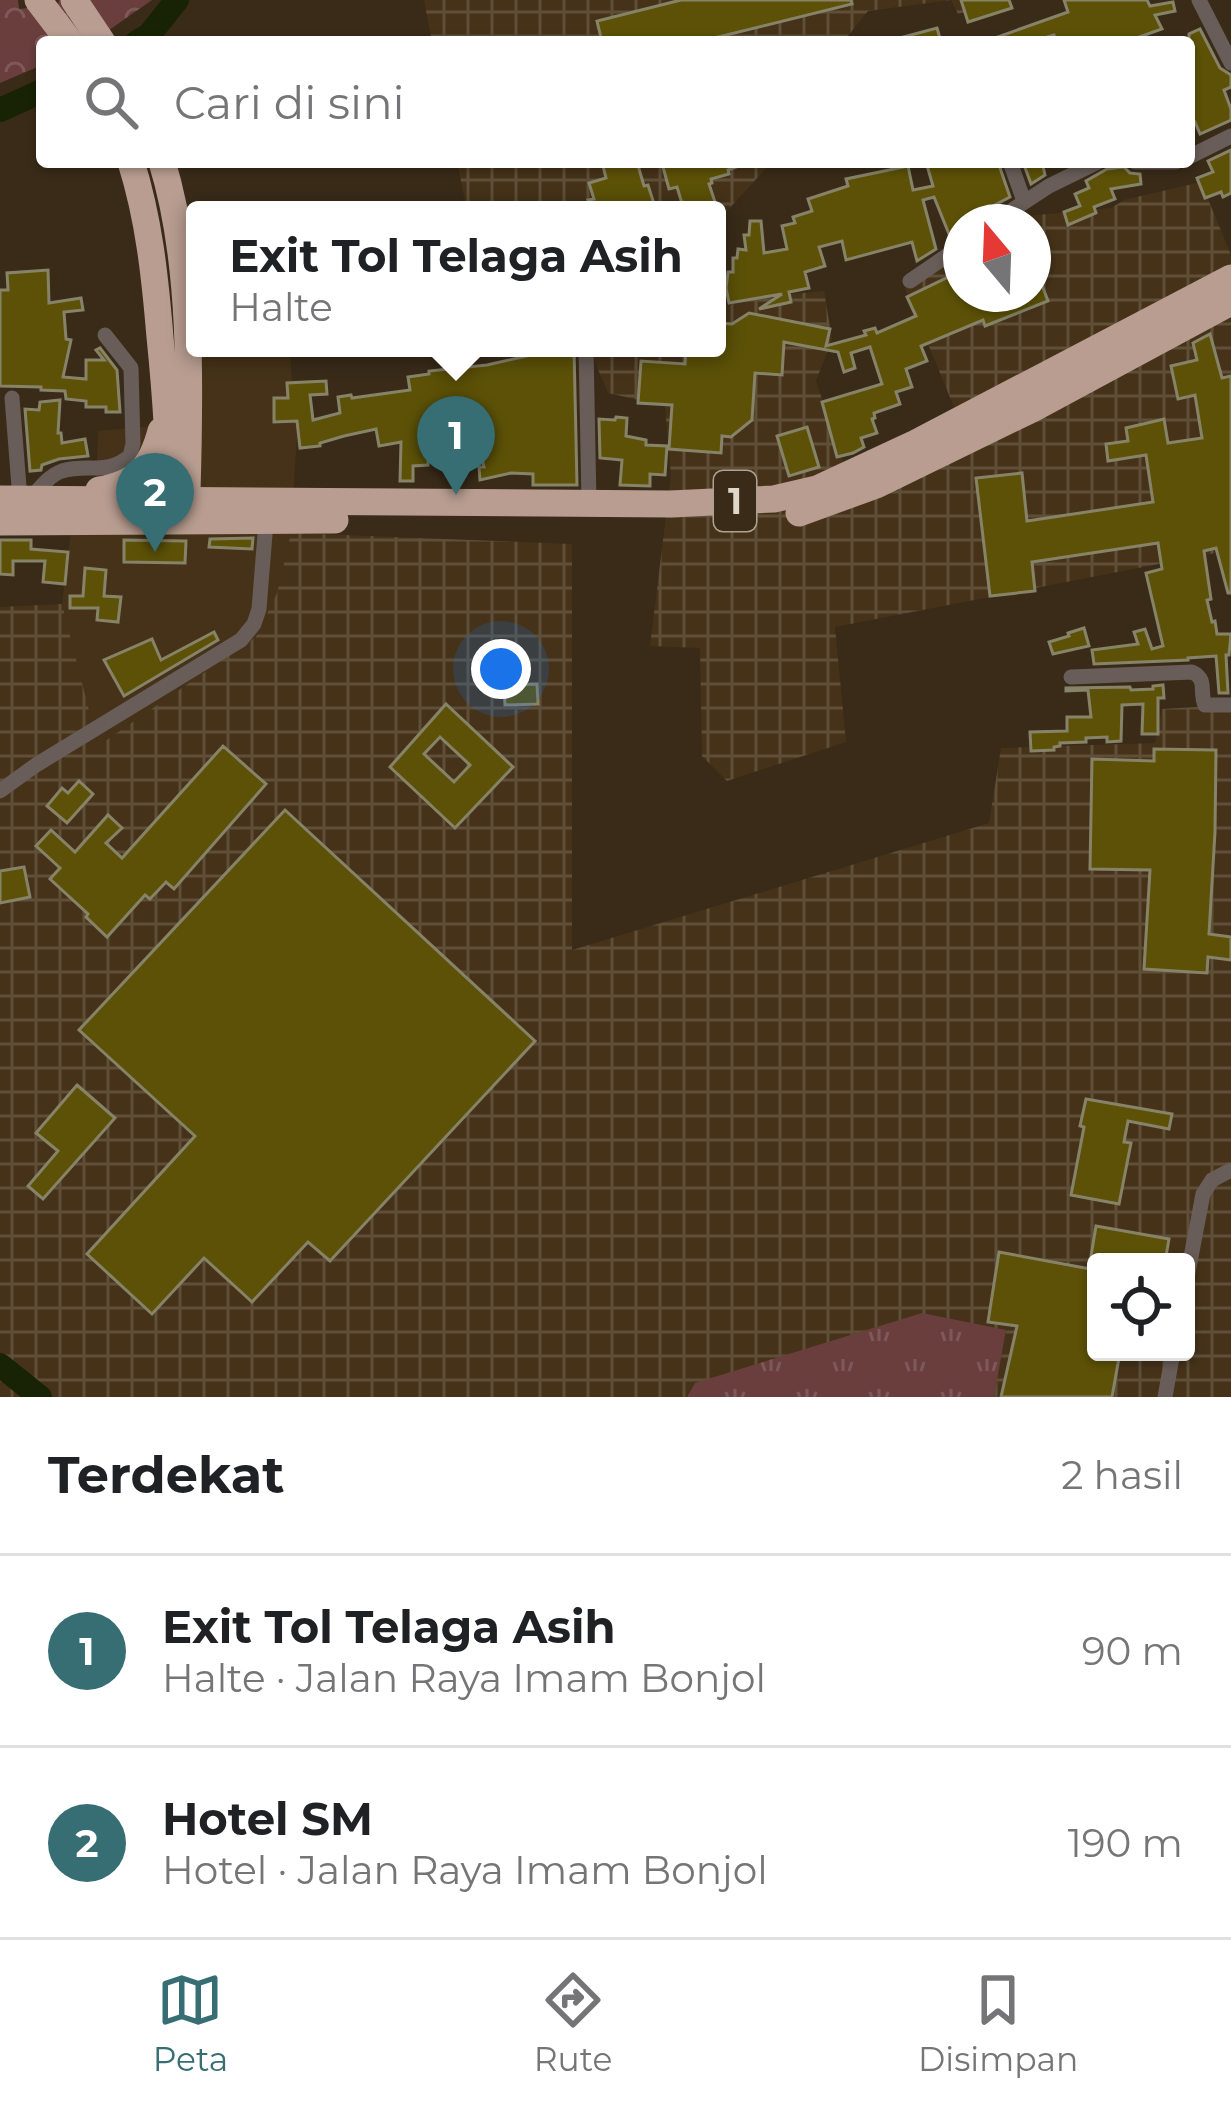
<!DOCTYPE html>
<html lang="id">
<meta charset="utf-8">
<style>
:root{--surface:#fff;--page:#f6f6f6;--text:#202124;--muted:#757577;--line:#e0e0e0;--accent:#366e74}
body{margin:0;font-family:Montserrat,sans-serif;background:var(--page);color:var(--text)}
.controls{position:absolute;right:36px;bottom:36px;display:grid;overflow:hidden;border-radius:12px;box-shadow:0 3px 9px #0004}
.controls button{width:108px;height:108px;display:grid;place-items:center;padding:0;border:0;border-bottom:3px solid var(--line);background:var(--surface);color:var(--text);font:60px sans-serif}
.compass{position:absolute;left:943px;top:204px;width:108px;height:108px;border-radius:50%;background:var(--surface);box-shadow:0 3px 9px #0004;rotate:341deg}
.you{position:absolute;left:501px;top:669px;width:42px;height:42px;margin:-30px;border:9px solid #fff;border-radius:50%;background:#1a73e8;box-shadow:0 0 0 18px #1a73e833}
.badge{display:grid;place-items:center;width:78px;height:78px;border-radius:50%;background:var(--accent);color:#fff;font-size:39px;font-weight:700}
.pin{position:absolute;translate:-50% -99px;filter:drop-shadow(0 3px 6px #0008)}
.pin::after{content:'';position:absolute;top:63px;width:42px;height:36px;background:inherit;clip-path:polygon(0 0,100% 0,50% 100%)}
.popup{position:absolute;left:186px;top:201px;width:540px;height:156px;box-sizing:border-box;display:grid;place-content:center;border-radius:12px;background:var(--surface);filter:drop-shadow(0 3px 9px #0005);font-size:39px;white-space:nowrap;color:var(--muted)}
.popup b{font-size:45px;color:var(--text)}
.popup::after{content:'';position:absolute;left:50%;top:100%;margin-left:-24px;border:24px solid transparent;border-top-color:var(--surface)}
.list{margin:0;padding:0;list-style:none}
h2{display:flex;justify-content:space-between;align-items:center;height:156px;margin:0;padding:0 48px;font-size:51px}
h2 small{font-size:39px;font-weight:400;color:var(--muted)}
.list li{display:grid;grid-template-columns:78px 1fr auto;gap:36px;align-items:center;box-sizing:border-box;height:192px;padding:0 48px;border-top:3px solid var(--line)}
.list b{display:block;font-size:45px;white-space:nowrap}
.list p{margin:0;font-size:39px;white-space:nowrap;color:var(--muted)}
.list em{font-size:39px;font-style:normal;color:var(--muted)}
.icon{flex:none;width:66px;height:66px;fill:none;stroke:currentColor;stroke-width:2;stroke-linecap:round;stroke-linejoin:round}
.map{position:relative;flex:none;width:1231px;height:1397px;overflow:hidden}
.search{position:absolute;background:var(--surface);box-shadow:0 3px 9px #0004;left:36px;right:36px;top:36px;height:132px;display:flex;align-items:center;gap:30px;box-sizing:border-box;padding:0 42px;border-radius:12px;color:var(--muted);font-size:45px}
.sheet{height:540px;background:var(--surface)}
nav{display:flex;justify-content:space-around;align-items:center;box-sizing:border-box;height:168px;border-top:3px solid var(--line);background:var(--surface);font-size:33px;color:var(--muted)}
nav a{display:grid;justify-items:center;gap:6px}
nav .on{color:var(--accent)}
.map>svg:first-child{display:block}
</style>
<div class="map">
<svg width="1231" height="1397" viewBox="0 0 1231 1397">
<defs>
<pattern id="industrial-grid" width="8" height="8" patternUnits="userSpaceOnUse" patternTransform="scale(3)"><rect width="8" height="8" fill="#453219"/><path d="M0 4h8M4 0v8" fill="none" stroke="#5f4f39"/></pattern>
<pattern id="grass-tufts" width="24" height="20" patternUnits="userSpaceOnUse" patternTransform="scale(3)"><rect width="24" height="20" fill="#693e3d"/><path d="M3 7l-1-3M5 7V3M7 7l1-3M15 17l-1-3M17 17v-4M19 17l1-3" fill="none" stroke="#7e5958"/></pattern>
<pattern id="forest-crowns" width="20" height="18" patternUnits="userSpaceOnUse" patternTransform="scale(3)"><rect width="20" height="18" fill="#693e3d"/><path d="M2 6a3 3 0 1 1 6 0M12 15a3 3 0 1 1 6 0" fill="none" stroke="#7e5958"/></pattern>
</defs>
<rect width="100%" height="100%" fill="#392b18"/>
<polygon fill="#453219" points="164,351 290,356 297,436 291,533 277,593 257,637 97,747 62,604 73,516 95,514 98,431 166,425"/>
<g fill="url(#industrial-grid)" fill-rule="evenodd">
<polygon points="424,0 1002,0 958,14 951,0 868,11 843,42 432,42"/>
<polygon points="457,162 776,162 770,164 717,222 717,210 467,210"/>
<polygon points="1201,182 1231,255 1231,550 835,627 846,742 727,781 702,756 700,648 650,646 671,475 665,406 608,393 589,348 717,348 717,309 752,298 824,291 832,339 816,381 852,488 965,434 903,283 961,249 961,294 1033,294 1033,222 1008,222 1017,217 1111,208 1124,200"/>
<path d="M291,533L572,544V950L989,823L1001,748L1155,743L1162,709L1231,705V1397H994L1006,1330L695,1383L687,1397H0V607L62,604L98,746L256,637L277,593ZM1096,1262H1186V1352H1096Z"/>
</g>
<polygon fill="url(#grass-tufts)" points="922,1313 1006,1330 994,1397 687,1397 695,1383"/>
<polygon fill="url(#forest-crowns)" points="0,0 18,0 19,9 58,4 59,0 152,0 92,42 42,42 42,65 0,83"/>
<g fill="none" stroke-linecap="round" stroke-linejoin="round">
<g stroke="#182204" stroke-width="24">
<polyline points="137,42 149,35 177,0"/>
<polyline points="0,110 42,91"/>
<polyline points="0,1365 40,1397"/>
</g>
</g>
<g fill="#5c5107" stroke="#878369" stroke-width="3" fill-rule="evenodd">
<polygon points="681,0 851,0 852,4 698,42 602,42 597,21"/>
<polygon points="961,0 1009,0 1012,8 968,22"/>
<polygon points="1064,0 1147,0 1150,6 1173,2 1175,11 1155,15 1162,29 1125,42 1056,42 1054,35 1029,42 990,42 989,40 1068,12"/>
<polygon points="937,28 941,42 893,42 892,40"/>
<polygon points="1200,29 1220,68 1231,75 1231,87 1224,90 1231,109 1231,120 1200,134 1195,122 1189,123 1189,34"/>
<polygon points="1231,150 1231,193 1223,197 1221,192 1205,198 1197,178 1213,172 1208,161"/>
<polygon points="602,162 637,162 644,186 648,185 656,210 591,210 588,200 594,199 589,183 606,178"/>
<polygon points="682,162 747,162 747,163 728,170 729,174 711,179 712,183 709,184 715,202 684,210 677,187 669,189 663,167"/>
<polygon points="926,162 998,162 1010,197 987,209 986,214 961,221 961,234 951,239 934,197 923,200 936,249 917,261 912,242 846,260 842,241 819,247 825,266 805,272 809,288 789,292 791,302 759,309 782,294 729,303 726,288 728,272 733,272 733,258 737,258 738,249 746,250 744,235 749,235 750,221 761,221 764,253 787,249 782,226 795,223 793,217 812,211 808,199 848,186 846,179 908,166 913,190 933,186"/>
<polygon points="1023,162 1042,162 1045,175 1031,184"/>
<polygon points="1124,167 1130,173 1140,174 1141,184 1111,189 1115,199 1094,207 1096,213 1068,225 1064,212 1080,206 1075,194 1089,188 1086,181 1107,169"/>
<polygon points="1034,264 1048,301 985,326 983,320 921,346 927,361 906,369 912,387 896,392 900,404 874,413 875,418 872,419 877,433 861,438 864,447 853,453 837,457 822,402 882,384 870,347 851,353 855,368 844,372 838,352 784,342 782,375 755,373 752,420 731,437 722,436 721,453 669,449 672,405 638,403 641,361 685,364 686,348 717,348 717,323 732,324 749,313 830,329 826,346 866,335 864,331 875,328 877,333 916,316 907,297 961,271 961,294 1033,294"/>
<polygon points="48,270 49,303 81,298 83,310 64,312 66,339 71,340 63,377 86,379 86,360 104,360 96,350 100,348 117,370 120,412 106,412 106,407 86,407 86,401 66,399 65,391 41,390 41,387 0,386 0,290 8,290 7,273"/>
<polygon points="1210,334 1222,378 1231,376 1231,593 1228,593 1216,548 1204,551 1211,599 1207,600 1212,622 1215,621 1217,634 1231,634 1229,655 1226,655 1228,693 1219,693 1216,656 1188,658 1188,660 1094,664 1092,650 1138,644 1134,632 1145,629 1152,649 1163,646 1146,573 1162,569 1158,543 1032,562 1035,591 990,596 976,478 1022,473 1027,521 1153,502 1146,455 1108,461 1106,444 1128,441 1126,428 1164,419 1168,443 1202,438 1195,395 1178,399 1171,366 1197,360 1193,343"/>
<polygon points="562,348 574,348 577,485 533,485 533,474 511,473 480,480 479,467 484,467 479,447 484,445 477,426 437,428 437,459 428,459 428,465 413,466 413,481 400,481 401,442 379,446 376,429 344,436 320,443 320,446 300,448 297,421 274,422 274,398 288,398 287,383 326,381 327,394 310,395 313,420 340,413 338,397 351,395 352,398 410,390 408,377 429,374 429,371 487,365"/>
<polygon points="60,400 58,433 61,433 62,443 85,439 88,456 59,459 42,465 41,470 30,471 25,409 39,410 40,402"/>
<polygon points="616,417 627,418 626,436 646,440 646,445 667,446 665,475 650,474 650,486 620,485 622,460 600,458 599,419 615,420"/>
<polygon points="807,427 819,467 789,476 777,436"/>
<polygon points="253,538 252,549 209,547 210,539"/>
<polygon points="0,540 31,540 31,549 68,552 65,584 43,582 45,561 13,561 13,575 0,574"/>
<polygon points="124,540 186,541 185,563 124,562"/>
<polygon points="85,568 106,570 104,596 121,597 118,622 97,620 98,608 70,608 70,596 83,596"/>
<polygon points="1084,628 1089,646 1053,654 1049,642 1069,636 1068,633"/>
<polygon points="214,632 218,640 124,696 104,660 152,639 161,660"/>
<polygon points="537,684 538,704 505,705 504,685"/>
<polygon points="1163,685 1164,698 1158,698 1158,734 1142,734 1143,704 1122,705 1121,741 1107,742 1107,737 1086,738 1086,742 1060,743 1060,746 1054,747 1054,750 1031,751 1030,732 1067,731 1067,717 1091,717 1088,690 1066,691 1066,688 1130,687 1131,690 1153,689 1153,686"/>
<path d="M446,704L513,767L455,828L390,767ZM440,737L470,765L454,782L424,754Z"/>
<polygon points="223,746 266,784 174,889 166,882 150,899 145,895 107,937 86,917 88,914 50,879 60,868 36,846 51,830 75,852 108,815 122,828 106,843 122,858"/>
<polygon points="1154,749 1216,750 1215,832 1209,934 1231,937 1231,960 1208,957 1207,973 1144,969 1150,870 1090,869 1092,759 1154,761"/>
<polygon points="79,781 93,794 67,823 47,806 62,788 68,793"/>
<polygon points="285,810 535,1041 330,1261 308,1242 252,1302 204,1258 152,1314 87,1254 195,1136 79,1030"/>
<polygon points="24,867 30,897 0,903 0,871"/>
<polygon points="77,1085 115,1118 43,1199 28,1186 58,1151 36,1133"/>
<polygon points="1086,1099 1172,1114 1169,1129 1128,1121 1124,1142 1131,1143 1119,1204 1071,1195 1084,1127 1080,1126"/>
<polygon points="1096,1226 1169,1239 1165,1262 1090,1262"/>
<polygon points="999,1252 1096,1270 1096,1352 1120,1352 1112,1397 1001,1397 1017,1326 988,1322"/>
</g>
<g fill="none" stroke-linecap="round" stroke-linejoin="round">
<g stroke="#685d58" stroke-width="15">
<polyline points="1199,0 1231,63"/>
<polyline points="1189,157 1231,136"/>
<polyline points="1010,162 1024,201"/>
<polyline points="1135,162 1176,162"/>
<polyline points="994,222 1049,186 1098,162"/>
<polyline points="910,281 961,246"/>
<polyline points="586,348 589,503"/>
<polyline points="12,398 20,499"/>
<path d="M32,497C41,487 50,475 62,471C88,463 106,476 130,456L133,444L131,368L105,335"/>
<path d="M1071,677L1192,672C1208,679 1199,692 1205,705H1231"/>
<polyline points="0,791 36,765 241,640 254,624 259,609 266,522"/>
<polyline points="1186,1283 1203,1194 1212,1180 1231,1170"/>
<polyline points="1165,1397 1173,1352"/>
</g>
<g stroke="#b89d90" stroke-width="27">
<polyline points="38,0 70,42"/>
<polyline points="74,0 102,42"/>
<path d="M131,162C149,219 155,277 160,337C166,396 170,455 170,514"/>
<path d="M162,162C193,262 190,388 187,492"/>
<path d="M99,490C138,483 151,468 161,431"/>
<polyline points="0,499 671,504 774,499 817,489 916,443 1231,278"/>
<polyline points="799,513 876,485 1032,409 1231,302"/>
<polyline points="0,522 335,520"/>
</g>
</g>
<g text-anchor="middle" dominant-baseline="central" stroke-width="9" stroke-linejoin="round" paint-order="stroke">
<rect fill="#392b18" stroke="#ada395" stroke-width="3" x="714" y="471" width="42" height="60" rx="9"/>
<g font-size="36" font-weight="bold" fill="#dfd6ca">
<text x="735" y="501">1</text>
</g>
</g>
</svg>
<div class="controls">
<button><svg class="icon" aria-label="locate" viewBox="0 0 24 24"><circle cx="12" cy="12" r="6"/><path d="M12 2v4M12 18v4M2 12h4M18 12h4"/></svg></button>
</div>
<svg class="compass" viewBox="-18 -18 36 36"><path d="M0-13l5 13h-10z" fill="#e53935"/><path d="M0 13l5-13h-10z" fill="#757577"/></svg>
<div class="you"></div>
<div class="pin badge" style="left:456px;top:495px">1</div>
<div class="popup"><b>Exit Tol Telaga Asih</b>Halte</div>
<div class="pin badge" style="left:155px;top:552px">2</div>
<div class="search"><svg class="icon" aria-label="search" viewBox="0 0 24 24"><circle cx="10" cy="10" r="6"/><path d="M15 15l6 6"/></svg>Cari di sini</div>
</div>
<section class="sheet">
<h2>Terdekat<small>2 hasil</small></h2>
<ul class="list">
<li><span class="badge">1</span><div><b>Exit Tol Telaga Asih</b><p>Halte · Jalan Raya Imam Bonjol</p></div><em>90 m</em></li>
<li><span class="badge">2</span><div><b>Hotel SM</b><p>Hotel · Jalan Raya Imam Bonjol</p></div><em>190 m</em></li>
</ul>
</section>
<nav>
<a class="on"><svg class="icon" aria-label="map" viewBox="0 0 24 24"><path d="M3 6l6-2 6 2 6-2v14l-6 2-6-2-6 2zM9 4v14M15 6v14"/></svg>Peta</a>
<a><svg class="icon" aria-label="directions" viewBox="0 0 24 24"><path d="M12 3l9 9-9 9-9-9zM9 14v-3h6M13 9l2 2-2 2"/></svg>Rute</a>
<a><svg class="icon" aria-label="saved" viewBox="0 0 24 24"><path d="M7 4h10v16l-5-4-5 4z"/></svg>Disimpan</a>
</nav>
